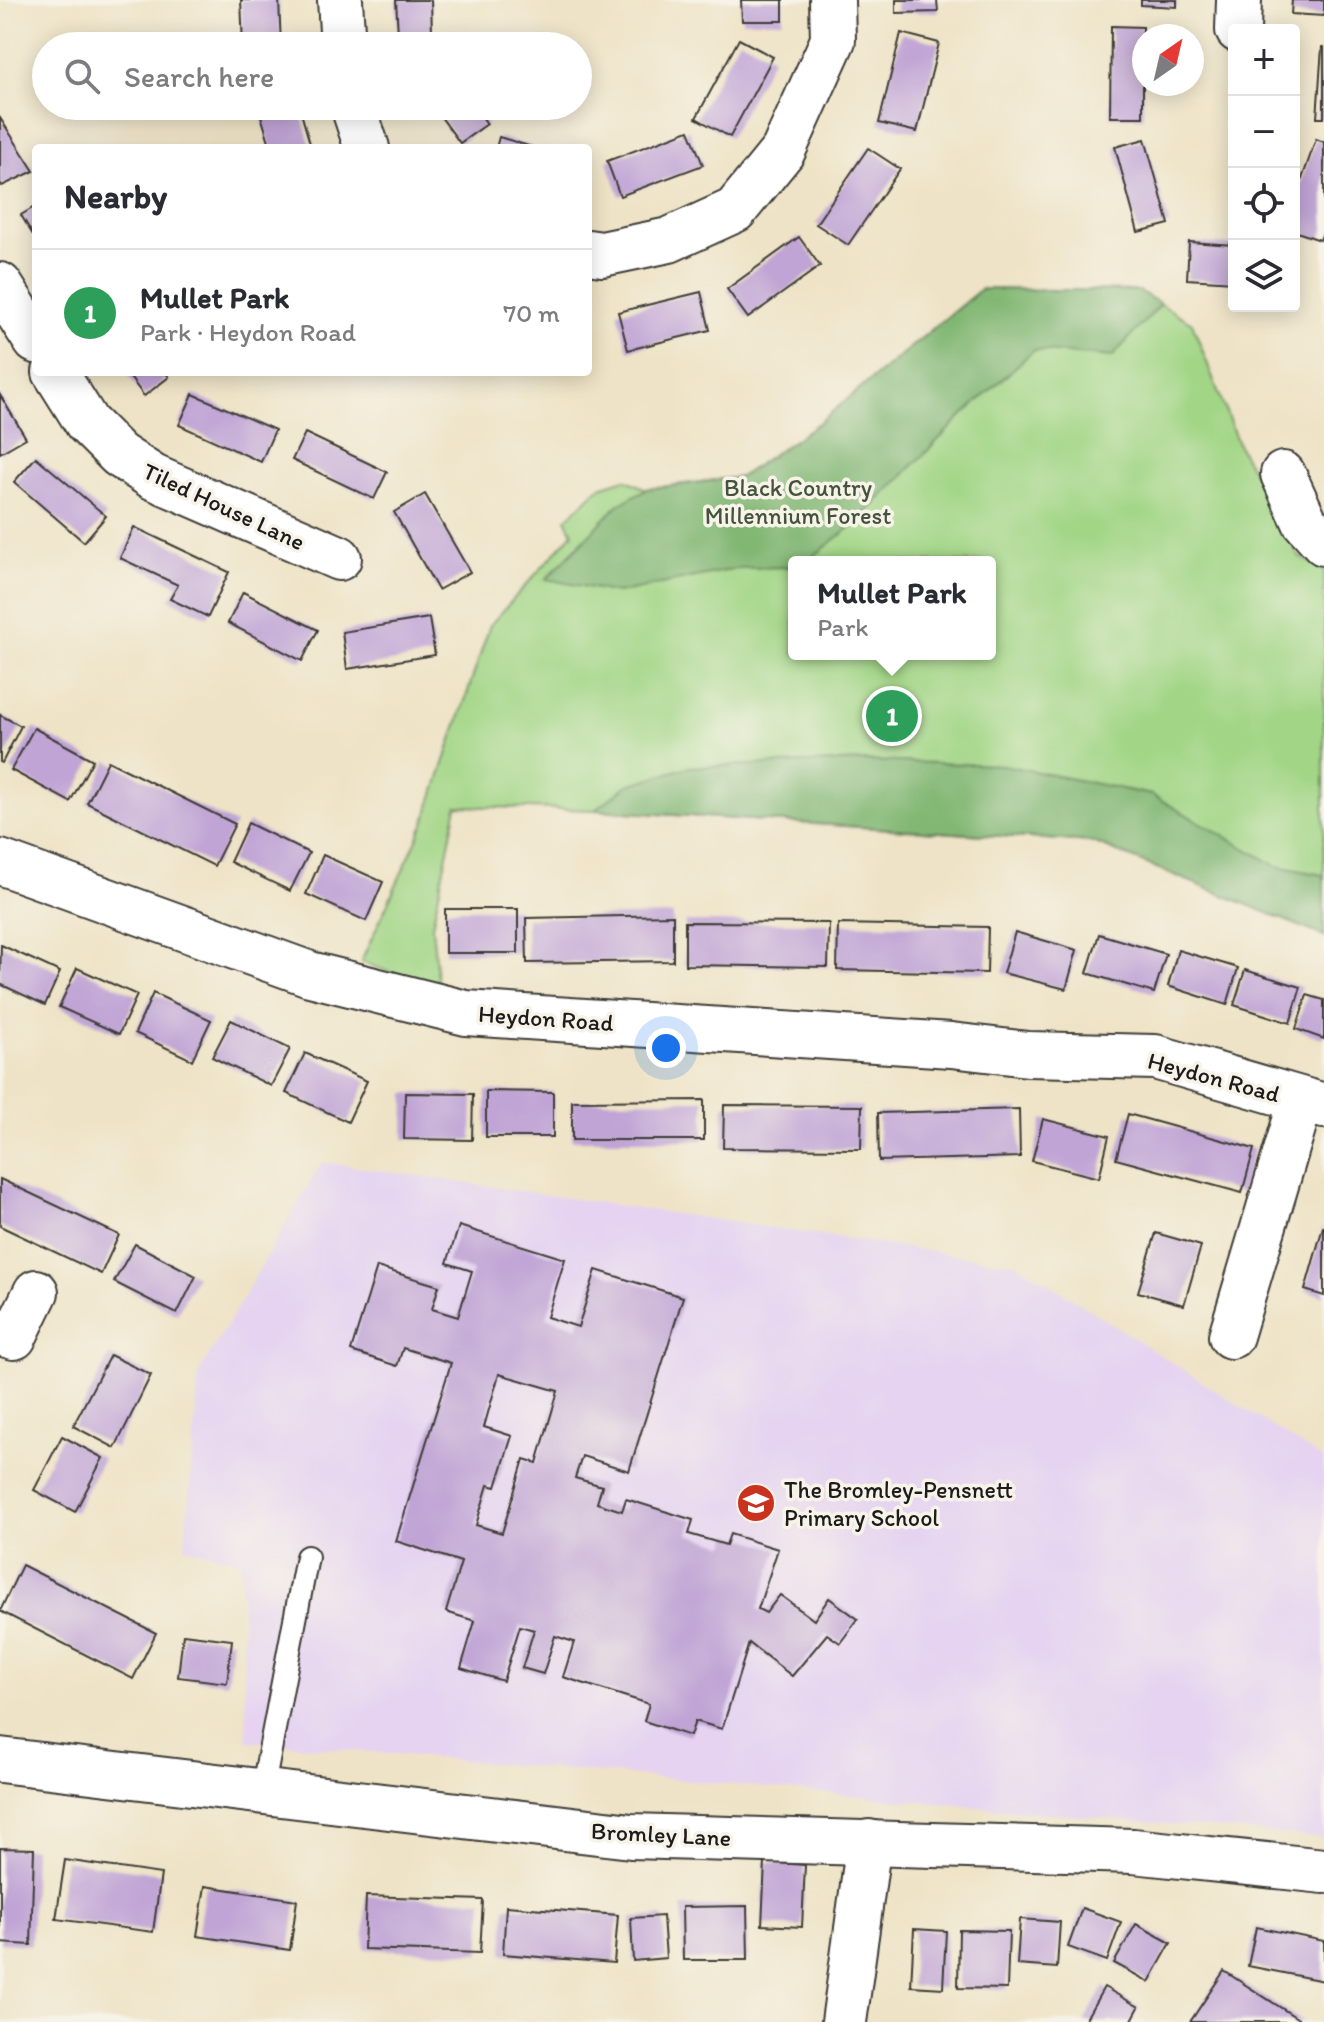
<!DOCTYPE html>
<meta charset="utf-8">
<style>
:root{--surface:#fff;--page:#f2f2f3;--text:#2b2b33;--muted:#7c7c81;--line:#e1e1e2;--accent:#1a73e8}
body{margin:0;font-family:Itim,sans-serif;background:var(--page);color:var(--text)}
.controls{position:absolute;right:24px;top:24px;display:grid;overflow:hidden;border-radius:8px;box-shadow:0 4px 20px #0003}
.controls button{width:72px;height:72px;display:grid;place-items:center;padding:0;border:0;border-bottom:2px solid var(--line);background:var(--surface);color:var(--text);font:40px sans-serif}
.compass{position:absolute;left:1132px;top:24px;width:72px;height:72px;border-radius:50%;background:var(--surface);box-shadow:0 4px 20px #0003;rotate:34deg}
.you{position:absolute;left:666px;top:1048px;width:28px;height:28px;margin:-20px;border:6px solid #fff;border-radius:50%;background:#1a73e8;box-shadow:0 0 0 12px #1a73e833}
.badge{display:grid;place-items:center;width:52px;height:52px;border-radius:50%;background:var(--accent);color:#fff;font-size:26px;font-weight:700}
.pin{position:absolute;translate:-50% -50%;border:4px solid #fff;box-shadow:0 2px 8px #0006}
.popup{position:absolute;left:788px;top:556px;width:208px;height:104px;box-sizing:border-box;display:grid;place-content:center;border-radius:8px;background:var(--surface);filter:drop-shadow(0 2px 6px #0005);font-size:26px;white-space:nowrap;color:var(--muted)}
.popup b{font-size:30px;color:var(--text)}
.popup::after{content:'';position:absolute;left:50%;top:100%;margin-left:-16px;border:16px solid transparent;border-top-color:var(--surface)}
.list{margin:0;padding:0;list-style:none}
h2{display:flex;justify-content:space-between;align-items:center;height:104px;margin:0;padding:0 32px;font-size:34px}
h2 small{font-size:26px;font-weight:400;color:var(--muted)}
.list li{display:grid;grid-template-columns:52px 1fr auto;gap:24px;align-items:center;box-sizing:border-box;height:128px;padding:0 32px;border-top:2px solid var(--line)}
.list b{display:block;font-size:30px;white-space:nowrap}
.list p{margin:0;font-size:26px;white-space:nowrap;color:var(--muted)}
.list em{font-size:26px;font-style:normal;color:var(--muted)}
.icon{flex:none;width:44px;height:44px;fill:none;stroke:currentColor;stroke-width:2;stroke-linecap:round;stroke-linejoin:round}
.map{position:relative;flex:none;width:1324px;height:2022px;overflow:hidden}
.search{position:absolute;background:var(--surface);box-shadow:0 4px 20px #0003;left:32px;top:32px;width:560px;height:88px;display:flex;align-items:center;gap:20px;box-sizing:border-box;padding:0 28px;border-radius:44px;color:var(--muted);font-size:30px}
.panel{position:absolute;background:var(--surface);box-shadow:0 4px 20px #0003;left:32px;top:144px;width:560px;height:232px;border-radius:8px}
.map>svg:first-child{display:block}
</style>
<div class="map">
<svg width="1324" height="2022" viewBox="0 0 1324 2022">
<rect width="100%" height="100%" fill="#f7f3e8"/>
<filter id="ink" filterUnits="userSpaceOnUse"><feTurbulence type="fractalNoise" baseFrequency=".0125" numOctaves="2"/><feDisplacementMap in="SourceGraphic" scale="16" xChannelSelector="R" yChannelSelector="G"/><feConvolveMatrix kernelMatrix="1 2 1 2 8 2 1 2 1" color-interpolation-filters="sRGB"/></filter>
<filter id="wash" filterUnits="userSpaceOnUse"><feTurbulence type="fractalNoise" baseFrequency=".006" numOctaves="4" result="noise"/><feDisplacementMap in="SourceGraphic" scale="32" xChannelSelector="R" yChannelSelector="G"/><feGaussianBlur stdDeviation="1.8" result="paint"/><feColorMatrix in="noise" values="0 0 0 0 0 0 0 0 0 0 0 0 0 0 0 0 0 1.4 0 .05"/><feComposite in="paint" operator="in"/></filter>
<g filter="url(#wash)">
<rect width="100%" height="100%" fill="#eee3c6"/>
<polygon fill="#e5d3f1" points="322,1162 1018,1264 1324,1460 1324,1838 247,1741 240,1561 185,1547 199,1373"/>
<path fill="#a2d686" stroke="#5f7951" stroke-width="2" fill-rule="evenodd" d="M981,289L1139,291L1192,323L1240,449L1274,507L1298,556L1324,570V936L1093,842L595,810L457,806L432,926L438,989L361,962L424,824L490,625L573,533L566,519L600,487L625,479L646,489L740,477L820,422ZM794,562H990V654H794Z"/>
<g fill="#81b773" stroke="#4e6a48" stroke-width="2">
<polygon points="981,289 1139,291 1161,304 1112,357 1034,350 962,416 855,524 806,562 794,562 794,567 740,568 617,593 546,579 618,505 646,489 740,477 820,422"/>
<polygon points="868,761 1003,765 1152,795 1277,866 1324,875 1324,936 1093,842 595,810 628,785 688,767"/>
</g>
<g id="blocks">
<g fill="#c0a4d5" fill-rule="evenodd">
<polygon points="241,0 279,0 281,46 243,46"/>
<polygon points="396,0 431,0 432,33 398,34"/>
<polygon points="741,0 783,0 783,21 742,21"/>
<polygon points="896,0 937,0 938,12 896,13"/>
<polygon points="1141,0 1177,0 1177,7 1141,5"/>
<polygon points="1292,0 1324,0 1324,16 1291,14"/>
<polygon points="1111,26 1143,27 1143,117 1110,117"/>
<polygon points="901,33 939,43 917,132 879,123"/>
<polygon points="739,39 773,57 730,137 696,118"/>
<polygon points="1322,47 1324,47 1324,118 1317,118"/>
<polygon points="258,106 299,106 311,147 271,148"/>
<polygon points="433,106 475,106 487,124 460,143"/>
<polygon points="0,118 34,171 2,186 0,183"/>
<polygon points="689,130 703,165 620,196 607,161"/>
<polygon points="499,137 532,147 532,148 496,148"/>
<polygon points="1145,139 1169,224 1138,232 1115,147"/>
<polygon points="1316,139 1324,142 1324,230 1320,240 1294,231 1294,202"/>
<polygon points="868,148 900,169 848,245 816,224"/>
<polygon points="36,206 36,240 21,215"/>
<polygon points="799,237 820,266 748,318 727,289"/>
<polygon points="1189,242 1234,245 1234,282 1187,279"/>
<polygon points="701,292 710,330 628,350 618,312"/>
<polygon points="126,372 165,372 169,377 144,396"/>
<polygon points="193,394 275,430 261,462 179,425"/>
<polygon points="0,395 26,438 0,453"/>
<polygon points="305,433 387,472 374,499 292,460"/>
<polygon points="36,457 106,516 84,542 14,482"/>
<polygon points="425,494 470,572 438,590 394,512"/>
<polygon points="134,527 229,572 208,617 170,599 178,585 120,558"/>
<polygon points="243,592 318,630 302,661 228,623"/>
<polygon points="429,618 435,655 347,669 342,632"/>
<polygon points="0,715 21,726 2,763 0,762"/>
<polygon points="34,728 93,760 70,802 11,770"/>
<polygon points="108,761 235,824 214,866 87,803"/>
<polygon points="248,823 309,853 290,891 230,862"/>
<polygon points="323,855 383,882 366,921 306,894"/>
<rect x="445" y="909" width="73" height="44"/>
<polygon points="673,915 673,961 527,963 526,918"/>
<polygon points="685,922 829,923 828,967 685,965"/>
<polygon points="838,924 988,927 987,973 837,970"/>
<polygon points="1015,932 1077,950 1066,989 1003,973"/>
<polygon points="1099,934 1166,954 1154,993 1087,973"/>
<polygon points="1,945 60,972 45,1005 0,984"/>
<polygon points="1178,950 1238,968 1227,1005 1168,986"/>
<polygon points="77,968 137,995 119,1034 59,1007"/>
<polygon points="1245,970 1301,987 1290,1023 1234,1005"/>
<polygon points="153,993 211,1020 192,1060 135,1033"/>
<polygon points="1307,995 1324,1000 1324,1039 1296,1029"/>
<polygon points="231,1020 290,1049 271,1086 212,1057"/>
<polygon points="305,1053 367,1081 348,1122 286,1093"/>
<polygon points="486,1091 553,1092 553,1137 486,1137"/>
<polygon points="405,1093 473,1094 472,1140 404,1139"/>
<polygon points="704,1100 704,1140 572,1140 572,1101"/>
<polygon points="724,1105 862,1106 861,1149 723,1148"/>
<polygon points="1019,1109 1020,1157 879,1161 878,1113"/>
<polygon points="1128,1114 1254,1149 1242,1193 1116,1159"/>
<polygon points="1043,1119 1109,1136 1099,1178 1032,1161"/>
<polygon points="0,1179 119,1235 101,1274 0,1226"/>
<path d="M459,1226L565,1259L547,1317L578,1327L596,1270L683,1297L629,1471L582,1456L575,1478L602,1486L597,1503L622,1511L626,1499L693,1520L689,1534L726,1545L730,1534L778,1549L758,1609L766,1613L780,1595L814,1620L829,1598L858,1619L840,1643L827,1634L792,1676L749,1643L722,1729L695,1721L690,1736L644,1721L649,1704L563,1677L574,1642L555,1636L543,1674L522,1668L534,1630L520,1626L503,1681L461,1668L475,1621L446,1612L461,1562L396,1541L451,1363L403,1348L397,1366L351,1351L377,1267L439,1286L432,1309L458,1317L472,1271L447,1263ZM499,1374L558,1391L537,1463L524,1459L502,1533L476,1525L488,1485L496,1487L512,1436L484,1427Z"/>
<polygon points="1323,1227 1324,1227 1324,1296 1305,1290"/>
<polygon points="1156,1233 1201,1246 1184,1305 1138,1292"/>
<polygon points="135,1244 196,1276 177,1314 114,1282"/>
<polygon points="110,1355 151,1375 115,1448 73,1426"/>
<polygon points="62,1436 103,1458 75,1512 34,1490"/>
<polygon points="22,1565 156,1633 133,1679 0,1611"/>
<polygon points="183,1634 232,1640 227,1683 178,1677"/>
<polygon points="0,1848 34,1849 31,1945 0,1943"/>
<polygon points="65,1860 161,1874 153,1932 56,1919"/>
<polygon points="765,1862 805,1865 802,1927 762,1925"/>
<polygon points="205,1886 297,1900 290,1950 197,1936"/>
<polygon points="366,1896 483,1900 480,1953 364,1949"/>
<polygon points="506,1906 618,1915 614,1963 503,1954"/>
<polygon points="747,1906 748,1960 683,1960 682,1907"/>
<polygon points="1082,1908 1121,1922 1107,1961 1068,1947"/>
<polygon points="663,1916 666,1958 633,1961 631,1918"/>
<polygon points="1020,1919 1060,1922 1057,1968 1017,1965"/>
<polygon points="1136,1924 1171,1943 1149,1982 1114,1963"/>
<polygon points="1256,1927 1324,1941 1324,1981 1248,1966"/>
<polygon points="914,1929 946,1931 943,1988 911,1986"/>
<polygon points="959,1930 1009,1931 1007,1989 958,1988"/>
<polygon points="1224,1971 1303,2022 1190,2022"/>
<polygon points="1104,1987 1139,2007 1131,2022 1084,2022"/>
</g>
</g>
</g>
<g filter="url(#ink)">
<use href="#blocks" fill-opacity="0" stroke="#3c3a36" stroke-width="2"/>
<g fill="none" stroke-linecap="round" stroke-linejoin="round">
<g stroke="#3c3a36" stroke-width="26">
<polyline id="service" points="262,1792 307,1557"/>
</g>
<g stroke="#3c3a36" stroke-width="48">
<g id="minor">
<polyline points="340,0 343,46"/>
<polyline points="1238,30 1239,0"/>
<polyline points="353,106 367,148"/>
<polyline points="588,252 602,254 669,240 735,210 783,151 833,40 832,0"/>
<polyline points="0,285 36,341"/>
<polyline points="55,372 87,423 119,455 153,477 339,558"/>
<polyline points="1283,474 1305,522 1324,543"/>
<polyline points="0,862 310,974 466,1013 951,1045 1028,1054 1155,1057 1324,1106"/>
<polyline points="0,1333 14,1337 36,1292"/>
<polyline points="1231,1336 1301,1101"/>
<polyline points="844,2022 869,1842"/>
</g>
</g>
<g stroke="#3c3a36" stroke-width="48">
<polyline id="tertiary" points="0,1760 631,1836 1133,1851 1324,1871"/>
</g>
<use href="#service" stroke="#fff" stroke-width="22"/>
<use href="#minor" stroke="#fff" stroke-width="44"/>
<use href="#tertiary" stroke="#fff" stroke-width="44"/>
</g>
</g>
<defs>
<g id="school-disc" transform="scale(2)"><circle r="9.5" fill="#c8321e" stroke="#f7f3e8"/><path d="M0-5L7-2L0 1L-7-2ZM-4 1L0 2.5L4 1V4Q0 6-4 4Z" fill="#fff"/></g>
</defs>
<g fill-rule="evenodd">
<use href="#school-disc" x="756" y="1503"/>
</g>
<g text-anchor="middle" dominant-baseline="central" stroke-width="7" stroke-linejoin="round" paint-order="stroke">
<g font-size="24" fill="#44543c" stroke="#f7f3e8">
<text x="798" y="487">Black Country<tspan x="798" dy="28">Millennium Forest</tspan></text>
</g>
<g font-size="24" fill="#1c1c1c" stroke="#f7f3e8">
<text transform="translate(224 506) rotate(25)">Tiled House Lane</text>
<text transform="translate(546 1018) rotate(4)">Heydon Road</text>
<text transform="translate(1214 1077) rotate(15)">Heydon Road</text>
<text transform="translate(661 1834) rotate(3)">Bromley Lane</text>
</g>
<g font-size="24" fill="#1c1c1c" stroke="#f7f3e8" text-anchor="start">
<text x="784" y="1489">The Bromley-Pensnett<tspan x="784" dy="28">Primary School</tspan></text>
</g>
</g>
</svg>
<div class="controls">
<button>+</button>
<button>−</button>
<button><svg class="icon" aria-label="locate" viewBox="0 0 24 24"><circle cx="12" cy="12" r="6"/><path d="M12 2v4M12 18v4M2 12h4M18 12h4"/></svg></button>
<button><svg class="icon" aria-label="layers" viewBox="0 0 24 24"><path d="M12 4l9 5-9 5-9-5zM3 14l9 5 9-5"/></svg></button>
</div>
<svg class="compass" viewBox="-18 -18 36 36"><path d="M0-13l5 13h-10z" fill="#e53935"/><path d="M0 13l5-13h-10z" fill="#7c7c81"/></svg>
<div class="you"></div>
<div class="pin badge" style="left:892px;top:716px;background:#2e9e5b">1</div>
<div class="popup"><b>Mullet Park</b>Park</div>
<div class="search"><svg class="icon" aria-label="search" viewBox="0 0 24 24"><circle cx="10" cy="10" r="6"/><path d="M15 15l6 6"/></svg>Search here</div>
<section class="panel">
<h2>Nearby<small></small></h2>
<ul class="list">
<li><span class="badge" style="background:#2e9e5b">1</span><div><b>Mullet Park</b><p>Park · Heydon Road</p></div><em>70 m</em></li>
</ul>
</section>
</div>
